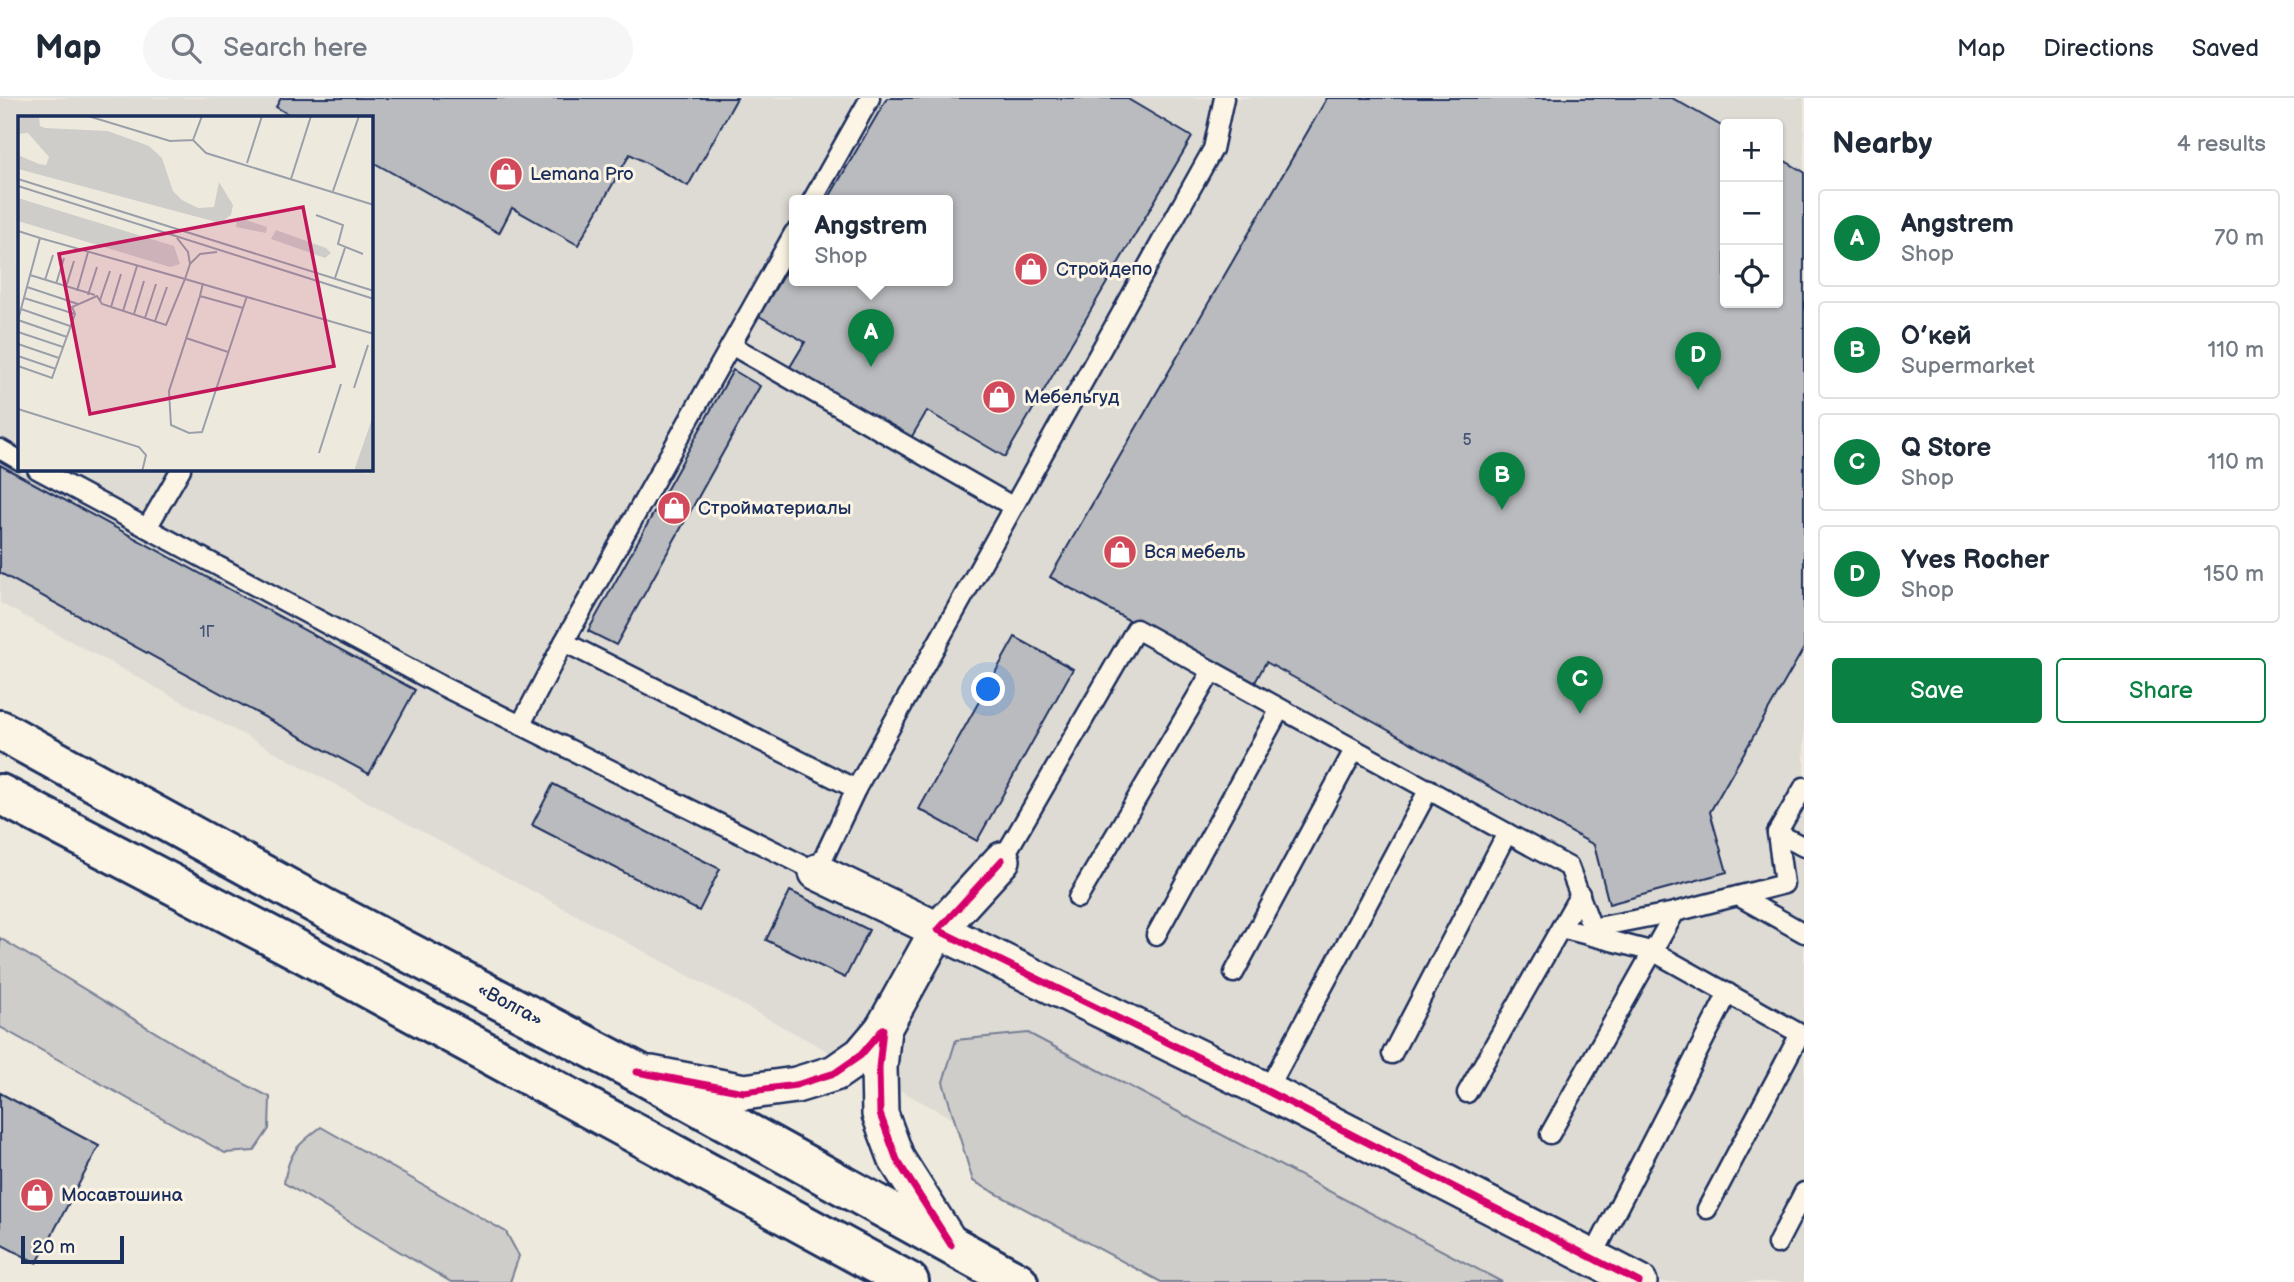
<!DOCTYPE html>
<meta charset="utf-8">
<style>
:root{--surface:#fff;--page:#f6f6f7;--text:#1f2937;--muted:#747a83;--line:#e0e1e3;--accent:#0b8043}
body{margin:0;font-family:"Balsamiq Sans",sans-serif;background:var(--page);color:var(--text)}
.controls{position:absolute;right:21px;top:21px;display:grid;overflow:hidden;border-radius:7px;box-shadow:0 2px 5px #0004}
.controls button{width:63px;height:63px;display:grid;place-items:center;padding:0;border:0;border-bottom:2px solid var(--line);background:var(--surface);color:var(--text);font:35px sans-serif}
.scale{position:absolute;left:21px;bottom:18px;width:103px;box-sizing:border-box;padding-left:7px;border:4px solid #1b2f5e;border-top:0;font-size:19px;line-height:24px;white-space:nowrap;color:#1b2f5e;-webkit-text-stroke:5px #fcf5e5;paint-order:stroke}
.you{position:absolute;left:989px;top:592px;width:24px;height:24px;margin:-18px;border:5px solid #fff;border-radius:50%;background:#1a73e8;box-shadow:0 0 0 10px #1a73e833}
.badge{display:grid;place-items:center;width:46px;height:46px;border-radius:50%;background:var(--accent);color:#fff;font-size:23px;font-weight:700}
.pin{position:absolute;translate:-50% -58px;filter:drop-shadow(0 2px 4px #0008)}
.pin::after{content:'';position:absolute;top:37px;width:24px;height:21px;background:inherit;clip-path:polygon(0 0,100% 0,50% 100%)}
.popup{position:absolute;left:789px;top:97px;width:164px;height:91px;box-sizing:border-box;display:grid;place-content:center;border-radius:7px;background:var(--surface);filter:drop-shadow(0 2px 5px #0005);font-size:23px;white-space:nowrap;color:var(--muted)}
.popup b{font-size:26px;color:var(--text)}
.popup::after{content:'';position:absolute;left:50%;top:100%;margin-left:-14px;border:14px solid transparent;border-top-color:var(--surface)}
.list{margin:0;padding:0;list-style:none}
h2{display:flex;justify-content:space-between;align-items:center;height:91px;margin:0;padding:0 28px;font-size:30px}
h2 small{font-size:23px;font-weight:400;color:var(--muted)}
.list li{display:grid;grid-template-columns:46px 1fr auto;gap:21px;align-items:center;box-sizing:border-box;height:98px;margin:0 14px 14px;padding:0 14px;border:2px solid var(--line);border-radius:7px}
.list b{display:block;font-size:26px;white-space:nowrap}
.list p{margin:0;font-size:23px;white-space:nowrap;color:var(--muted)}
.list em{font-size:23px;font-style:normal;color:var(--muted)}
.actions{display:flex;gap:14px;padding:21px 28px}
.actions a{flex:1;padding:16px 0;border:2px solid var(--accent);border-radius:7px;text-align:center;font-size:24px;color:var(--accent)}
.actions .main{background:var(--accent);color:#fff}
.icon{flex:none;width:38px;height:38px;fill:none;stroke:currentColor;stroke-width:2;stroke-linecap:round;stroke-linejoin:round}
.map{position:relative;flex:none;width:1804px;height:1184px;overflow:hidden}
header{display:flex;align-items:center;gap:42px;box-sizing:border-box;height:98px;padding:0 35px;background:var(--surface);border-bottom:2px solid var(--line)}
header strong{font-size:33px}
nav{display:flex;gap:38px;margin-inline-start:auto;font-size:24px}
.search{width:490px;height:63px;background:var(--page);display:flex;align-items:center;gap:18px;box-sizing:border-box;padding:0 24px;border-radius:38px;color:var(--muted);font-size:26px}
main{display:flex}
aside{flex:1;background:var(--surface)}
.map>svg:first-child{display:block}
</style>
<header>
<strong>Map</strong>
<div class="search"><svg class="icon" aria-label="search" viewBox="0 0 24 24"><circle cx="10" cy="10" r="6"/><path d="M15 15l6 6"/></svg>Search here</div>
<nav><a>Map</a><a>Directions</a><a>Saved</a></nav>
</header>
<main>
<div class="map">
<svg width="1804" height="1184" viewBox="0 0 1804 1184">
<rect width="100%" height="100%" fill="#eee9dd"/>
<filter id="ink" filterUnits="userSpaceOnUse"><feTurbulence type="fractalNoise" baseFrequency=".0143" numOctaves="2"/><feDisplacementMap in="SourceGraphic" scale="14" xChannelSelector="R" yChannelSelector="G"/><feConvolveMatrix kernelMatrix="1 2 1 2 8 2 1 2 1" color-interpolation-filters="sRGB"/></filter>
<g filter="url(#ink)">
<path fill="#dedbd4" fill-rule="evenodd" d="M0,0H1804V1184H1254L0,505ZM19,19H371V371H19ZM1725,26H1778V205H1725ZM794,103H948V183H794Z"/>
<g fill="#cfcdca" stroke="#757e94" stroke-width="2">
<polygon points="0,840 221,974 270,999 269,1031 254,1053 225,1055 0,929"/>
<polygon points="1028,935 1502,1184 1161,1184 973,1083 943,984 956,942"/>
<path d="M321,1029L506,1134L519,1158L510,1184H451L284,1085C289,1054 297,1047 321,1029Z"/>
</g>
<g fill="#babbbe" stroke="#1b2f5e" stroke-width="2">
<polygon points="281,0 737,0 688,88 630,56 578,147 512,110 499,135 371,63 371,19 293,19 276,9"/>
<polygon points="887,0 1126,0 1192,39 1005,359 927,313 911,340 790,269 805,244 759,218 794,159 794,183 948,183 948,103 827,103"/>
<polygon points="1327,0 1672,0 1725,30 1725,205 1778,205 1778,59 1804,74 1804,550 1710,714 1727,774 1609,806 1594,747 1266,564 1252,590 1050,479"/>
<polygon points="733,272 760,288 616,547 588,533"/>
<polygon points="0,367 415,592 369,676 0,475"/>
<polygon points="1015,539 1073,571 977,743 919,711"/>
<polygon points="553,686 720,771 699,813 532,727"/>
<polygon points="790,793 869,832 845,880 766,842"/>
<polygon points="0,995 99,1048 37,1165 0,1146"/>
</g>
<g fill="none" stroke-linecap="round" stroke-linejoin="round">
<g stroke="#1b2f5e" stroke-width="23">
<g id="lane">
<polyline points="812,103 870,0"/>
<polyline points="731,247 1012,408"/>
<polyline points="0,351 19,362"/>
<polyline points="37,371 440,587 817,774 856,691 564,544 521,626"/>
<polyline points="147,430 181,371"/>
<polyline points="564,544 794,135"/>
<polyline points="856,691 1213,51 1224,0"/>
<polyline points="1777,735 1804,749"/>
<polyline points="1002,762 1136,531 1569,769 1592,830 1675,814 1784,786 1777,735 1804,689"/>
<polyline points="1738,798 1804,835"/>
<polyline points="1078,800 1212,573"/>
<polyline points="1561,830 1654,854 1804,938"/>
<polyline points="1156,837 1280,611"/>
<polyline points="1234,875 1354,652"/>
<polyline points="1392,956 1507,735"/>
<polyline points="1267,993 1429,691"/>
<polyline points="1467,995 1580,796"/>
<polyline points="1550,1036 1675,814"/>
<polyline points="1707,1111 1800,936"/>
<polyline points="1777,1146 1804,1094"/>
<polyline points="1592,1160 1728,895"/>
</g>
</g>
<g stroke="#1b2f5e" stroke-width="40">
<g id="street">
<polyline points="1002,762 938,832 1267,993 1639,1184"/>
<polyline points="817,774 938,832 883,931"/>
<polyline points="651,976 744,994 796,987 835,975 861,957 883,931 879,970 880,1016 897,1062 951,1147"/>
</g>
</g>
<g stroke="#1b2f5e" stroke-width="44">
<g id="highway">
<polyline points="0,632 324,810 637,974 1018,1184"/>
<polyline points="0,696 296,851 909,1184"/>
</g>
</g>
<use href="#lane" stroke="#fcf5e5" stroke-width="18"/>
<use href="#street" stroke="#fcf5e5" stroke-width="35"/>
<use href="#highway" stroke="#fcf5e5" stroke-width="38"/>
<g stroke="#fcf5e5" stroke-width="11">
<g id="cycleway">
<polyline points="1002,762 938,832 1267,993 1639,1184"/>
<polyline points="637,974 744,994 796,987 835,975 861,957 883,931 879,970 880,1016 897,1062 951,1147"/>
</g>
</g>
<use href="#cycleway" stroke="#d6006c" stroke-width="7"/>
</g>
</g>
<defs>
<g id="shop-disc" transform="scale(1.75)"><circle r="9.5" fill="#d1495b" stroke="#fcf5e5"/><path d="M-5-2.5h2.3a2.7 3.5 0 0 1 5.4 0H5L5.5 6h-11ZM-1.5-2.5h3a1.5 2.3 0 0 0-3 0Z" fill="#fff"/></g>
</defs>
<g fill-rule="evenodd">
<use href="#shop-disc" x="506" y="76"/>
<use href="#shop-disc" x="1031" y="171"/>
<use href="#shop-disc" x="999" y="299"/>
<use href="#shop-disc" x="674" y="410"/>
<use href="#shop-disc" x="1120" y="454"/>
<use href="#shop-disc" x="37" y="1097"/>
</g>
<g text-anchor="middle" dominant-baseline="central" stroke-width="6" stroke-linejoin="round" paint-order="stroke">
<g font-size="16" fill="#435276">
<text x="1467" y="342">5</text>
<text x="207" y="534">1Г</text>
</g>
<g font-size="19" fill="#1b2f5e" stroke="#fcf5e5" text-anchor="start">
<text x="530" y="76">Lemana Pro</text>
<text x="1056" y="171">Стройдепо</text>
<text x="1024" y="299">Мебельгуд</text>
<text x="698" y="410">Стройматериалы</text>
<text x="1144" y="454">Вся мебель</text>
<text x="61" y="1097">Мосавтошина</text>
</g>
<g font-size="19" fill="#1b2f5e" stroke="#fcf5e5">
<text transform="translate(510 907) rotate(28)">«Волга»</text>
</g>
</g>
<g transform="translate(18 18)">
<rect width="355" height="355" fill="#eee9dd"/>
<path d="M0,0H21L22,10L27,12L90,15L131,30L144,42L155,75L164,84L180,92L196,91L201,66L215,89L213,99L202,107L0,53V39L21,48L28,49L31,41L10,17L0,18ZM0,82L156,130L162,148L152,151L0,105ZM219,101L249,111L248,117L218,111ZM258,114L308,132L313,137L307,142L253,123ZM355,300V355H336Z" fill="#cfcdca"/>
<path fill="none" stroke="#9a9faa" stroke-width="2" d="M70,0L152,25L175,24L188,37L356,89M175,24L184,0M229,47L244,0M0,63L356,175M273,63L293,0M0,70L356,183M315,75L341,0M298,99L325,109L320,128L345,138M0,115L22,122M159,122L170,136L172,148L182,138L199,136M172,148L167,163L356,218M12,159L77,179M317,162L327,132M27,164L35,139M185,167L182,180L225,192L229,180M38,168L46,142M9,171L60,188M48,171L56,145M59,175L70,136M70,179L79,151M182,180L151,275L153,309L171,317L184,316L225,192M6,182L57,198M82,184L92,155M93,191L103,158M3,193L52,210M105,195L119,150M116,198L126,165M127,202L138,168M137,205L149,171M0,216L45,231M168,222L210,236M0,228L41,242M0,240L38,253M0,250L34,262L57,198L54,191L79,180L84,188L148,209L167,163L22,122L0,204L49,221M336,272L350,229M0,293L121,331L128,339L124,356M301,337L323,268"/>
<path fill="#c2185b" fill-opacity="0.15" stroke="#c2185b" stroke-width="3.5" d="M285,91L316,250L72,298L41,138Z"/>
<rect width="355" height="355" fill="none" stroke="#1b2f5e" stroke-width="3.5"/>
</g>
</svg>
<div class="controls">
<button>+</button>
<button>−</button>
<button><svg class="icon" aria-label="locate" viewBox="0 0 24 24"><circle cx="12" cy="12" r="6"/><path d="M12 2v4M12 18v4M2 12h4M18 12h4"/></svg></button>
</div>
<div class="scale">20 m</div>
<div class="you"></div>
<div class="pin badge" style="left:871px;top:269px">A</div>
<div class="popup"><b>Angstrem</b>Shop</div>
<div class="pin badge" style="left:1502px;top:412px">B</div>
<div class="pin badge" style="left:1580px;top:616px">C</div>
<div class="pin badge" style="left:1698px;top:292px">D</div>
</div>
<aside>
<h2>Nearby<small>4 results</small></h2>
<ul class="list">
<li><span class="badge">A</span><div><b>Angstrem</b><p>Shop</p></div><em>70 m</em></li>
<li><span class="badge">B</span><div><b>О’кей</b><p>Supermarket</p></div><em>110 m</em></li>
<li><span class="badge">C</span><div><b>Q Store</b><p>Shop</p></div><em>110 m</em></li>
<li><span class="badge">D</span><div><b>Yves Rocher</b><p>Shop</p></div><em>150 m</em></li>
</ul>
<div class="actions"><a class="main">Save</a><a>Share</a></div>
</aside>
</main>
